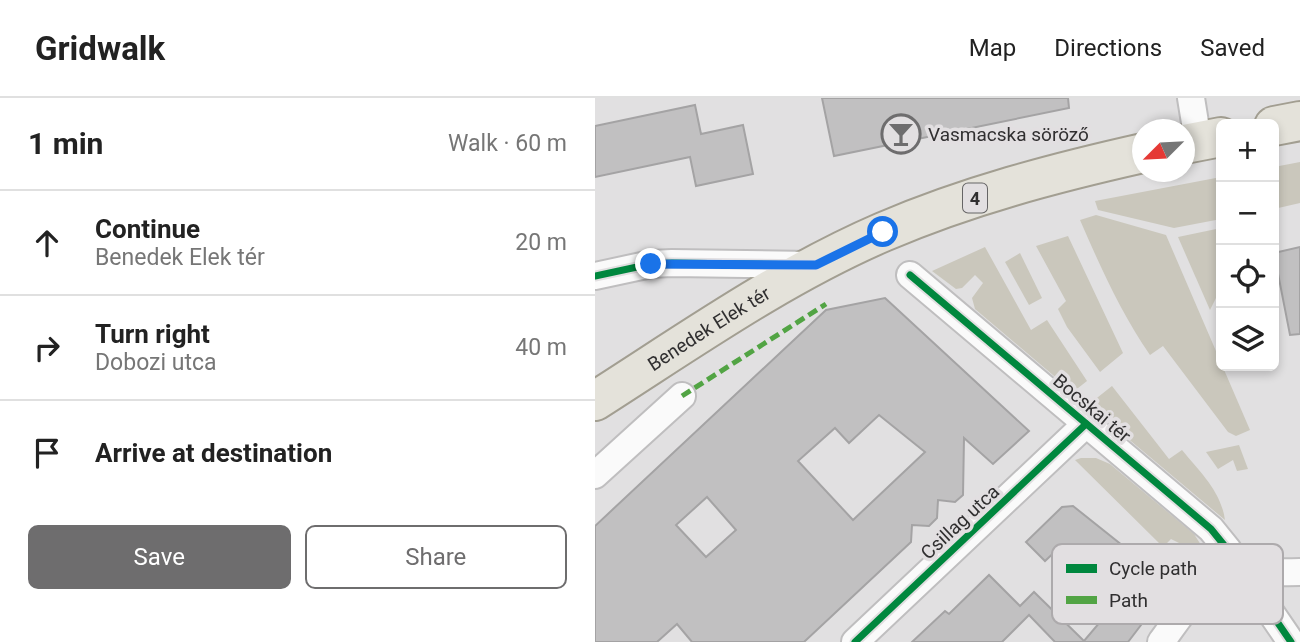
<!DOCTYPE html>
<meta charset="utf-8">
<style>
:root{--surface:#fff;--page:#f6f6f6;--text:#222;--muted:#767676;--line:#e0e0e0;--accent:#6e6d6e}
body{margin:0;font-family:Roboto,sans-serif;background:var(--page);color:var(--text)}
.controls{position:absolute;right:21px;top:21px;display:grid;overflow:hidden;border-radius:10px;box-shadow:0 4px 10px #0003}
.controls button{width:63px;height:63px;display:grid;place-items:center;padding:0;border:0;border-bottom:2px solid var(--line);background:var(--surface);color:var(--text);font:35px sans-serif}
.compass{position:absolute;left:537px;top:21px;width:63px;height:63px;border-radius:50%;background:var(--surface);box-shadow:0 4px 10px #0003;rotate:246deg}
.stop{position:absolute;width:21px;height:21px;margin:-16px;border:5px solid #1a73e8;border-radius:50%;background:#fff}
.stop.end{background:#1a73e8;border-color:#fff;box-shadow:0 2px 7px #0008}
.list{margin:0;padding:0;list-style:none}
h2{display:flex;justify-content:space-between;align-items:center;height:91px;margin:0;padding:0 28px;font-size:30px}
h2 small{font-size:23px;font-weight:400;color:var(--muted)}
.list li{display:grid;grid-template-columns:46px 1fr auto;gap:21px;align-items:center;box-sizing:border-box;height:105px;padding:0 28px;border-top:2px solid var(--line)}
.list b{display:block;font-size:26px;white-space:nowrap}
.list p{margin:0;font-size:23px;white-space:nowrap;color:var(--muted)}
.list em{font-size:23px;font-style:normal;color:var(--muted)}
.actions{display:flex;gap:14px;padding:21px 28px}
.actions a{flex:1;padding:16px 0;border:2px solid var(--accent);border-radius:10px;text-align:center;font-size:24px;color:var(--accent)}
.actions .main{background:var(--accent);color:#fff}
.icon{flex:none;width:38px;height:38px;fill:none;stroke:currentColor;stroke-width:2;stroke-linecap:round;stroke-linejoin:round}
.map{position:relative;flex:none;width:705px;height:544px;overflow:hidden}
header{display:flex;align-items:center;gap:42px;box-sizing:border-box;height:98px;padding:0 35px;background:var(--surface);border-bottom:2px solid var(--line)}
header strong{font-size:33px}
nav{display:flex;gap:38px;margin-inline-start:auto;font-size:24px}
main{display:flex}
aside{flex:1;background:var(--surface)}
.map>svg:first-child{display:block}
</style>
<header>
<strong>Gridwalk</strong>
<nav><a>Map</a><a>Directions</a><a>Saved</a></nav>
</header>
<main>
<aside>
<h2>1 min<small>Walk · 60 m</small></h2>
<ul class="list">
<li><svg class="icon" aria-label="ahead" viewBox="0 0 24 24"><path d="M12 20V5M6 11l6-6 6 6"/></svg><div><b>Continue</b><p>Benedek Elek tér</p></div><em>20 m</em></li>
<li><svg class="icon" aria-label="right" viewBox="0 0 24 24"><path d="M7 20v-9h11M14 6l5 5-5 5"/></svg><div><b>Turn right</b><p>Dobozi utca</p></div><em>40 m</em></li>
<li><svg class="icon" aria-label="arrive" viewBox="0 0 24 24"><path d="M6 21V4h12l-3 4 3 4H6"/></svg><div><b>Arrive at destination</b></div></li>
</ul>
<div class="actions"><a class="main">Save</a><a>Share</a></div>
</aside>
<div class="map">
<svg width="705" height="544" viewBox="0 0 705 544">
<rect width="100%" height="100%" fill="#e1e0e1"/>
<g fill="#cac7bc">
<polygon points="705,64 705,105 679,111 679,69"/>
<polygon points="626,79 626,121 579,130 503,112 500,103"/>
<path d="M501,117L571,137L655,332L641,338L633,334L568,248L555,257C526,215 505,168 485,122Z"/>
<polygon points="626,130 626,190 615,212 583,139"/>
<polygon points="473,138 528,255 505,274 472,229 463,211 471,203 441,148"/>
<polygon points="390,149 436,232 452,222 492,283 478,294 380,211 377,200 388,185 380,177 367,190 361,191 337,173"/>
<polygon points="425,155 447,200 434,207 410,164"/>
<path d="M517,288L574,361L587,352C605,374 626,393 630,422L493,307Z"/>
<polygon points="644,347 653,371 642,373 638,362 623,371 611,354"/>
<polygon points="486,360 501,360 515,366 599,436 606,447 594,450 576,441 571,446 565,446 480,362"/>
</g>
<g fill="#c1c0c1" stroke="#a4a3a4" stroke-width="2" fill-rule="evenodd">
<polygon points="227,0 473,0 474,10 239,58"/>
<polygon points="100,7 106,36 148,27 158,76 101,88 95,59 0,79 0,28"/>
<polygon points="705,149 705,236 695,237 679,155"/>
<path d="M290,200L434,333L398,366L369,340L368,397L360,404L343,402L342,420L334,428L317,427L316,444L209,544H97L82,526L62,544H0V428L231,212ZM284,317L330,354L258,422L203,363L240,330L254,345ZM112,399L141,432L111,459L81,427Z"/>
<polygon points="478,408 572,483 572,493 533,544 460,544 434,517 407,544 317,544 350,513 354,516 394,477 425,508 439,494 489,543 528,497 466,448 450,463 431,444 467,409"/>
</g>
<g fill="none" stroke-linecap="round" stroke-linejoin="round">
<g stroke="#bfbebf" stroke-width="30">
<g id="street">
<polyline points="596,0 603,43"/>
<polyline points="315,177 616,431 633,452 696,544"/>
<polyline points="0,178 56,166 77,165 216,167"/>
<polyline points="0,377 87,298"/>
<polyline points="260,544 491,326"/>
<path d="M566,544C579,527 601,492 619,482C641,471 681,475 705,474"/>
</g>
</g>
<g stroke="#a29e91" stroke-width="42">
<g id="primary">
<polyline points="679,28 705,23"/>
<polyline points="590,46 626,39"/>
<path id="s1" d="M0,303C94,243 186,178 288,134C372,98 459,75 548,55"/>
</g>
</g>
<use href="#street" stroke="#fafafa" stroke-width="26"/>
<use href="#primary" stroke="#e4e2da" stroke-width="38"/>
<polyline stroke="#52a444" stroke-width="5" stroke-dasharray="10 5" stroke-linecap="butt" points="87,298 231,206"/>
<g stroke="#e2dfe1" stroke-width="11">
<g id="cycleway">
<polyline points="315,177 616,431 633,452 696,544"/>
<polyline points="0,178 56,166 77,165 221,167"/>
<polyline points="260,544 491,326"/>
</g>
</g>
<use href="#cycleway" stroke="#00873e" stroke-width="7"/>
</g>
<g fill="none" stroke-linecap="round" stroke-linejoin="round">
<polyline stroke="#1a73e8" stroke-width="9" points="56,166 221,167 288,134"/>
</g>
<defs>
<g id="bar-ring" transform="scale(2.0125)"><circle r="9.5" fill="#e2dfe1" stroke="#6e6d6e" stroke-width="1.5"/><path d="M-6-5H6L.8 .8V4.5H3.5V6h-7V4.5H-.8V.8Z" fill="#6e6d6e"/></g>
</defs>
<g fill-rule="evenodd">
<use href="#bar-ring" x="306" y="36"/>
</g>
<g text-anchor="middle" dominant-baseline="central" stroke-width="7" stroke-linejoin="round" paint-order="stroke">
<rect fill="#e2dfe1" stroke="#656465" stroke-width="2" x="368" y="85.5" width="24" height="29" rx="5"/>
<g font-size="18" font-weight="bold" fill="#302f30">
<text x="380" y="100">4</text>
</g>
<g font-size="19" fill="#302f30" stroke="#e2dfe1" text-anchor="start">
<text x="333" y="36">Vasmacska söröző</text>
</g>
<g font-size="19" fill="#302f30" stroke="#e2dfe1">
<text stroke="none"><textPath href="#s1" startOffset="135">Benedek Elek tér</textPath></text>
<text transform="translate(497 310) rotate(40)">Bocskai tér</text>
<text transform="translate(365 424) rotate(-43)">Csillag utca</text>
</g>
</g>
<rect x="457" y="446" width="231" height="80" rx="10" fill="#e2dfe1" stroke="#adaaac" stroke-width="2"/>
<rect x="471" y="466" width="31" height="9" fill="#00873e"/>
<rect x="471" y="498" width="31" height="8" fill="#52a444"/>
<g font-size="19" fill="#302f30">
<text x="514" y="477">Cycle path</text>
<text x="514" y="509">Path</text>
</g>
</svg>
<div class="controls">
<button>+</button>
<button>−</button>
<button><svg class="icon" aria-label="locate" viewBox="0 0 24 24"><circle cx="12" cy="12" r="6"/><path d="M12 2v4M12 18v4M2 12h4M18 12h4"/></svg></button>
<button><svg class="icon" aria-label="layers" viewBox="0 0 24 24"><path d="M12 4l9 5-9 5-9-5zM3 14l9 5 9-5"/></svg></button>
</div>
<svg class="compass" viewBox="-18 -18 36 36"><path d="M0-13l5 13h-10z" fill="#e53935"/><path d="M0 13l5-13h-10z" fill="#767676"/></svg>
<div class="stop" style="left:288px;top:134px"></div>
<div class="stop end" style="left:56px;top:166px"></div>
</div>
</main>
